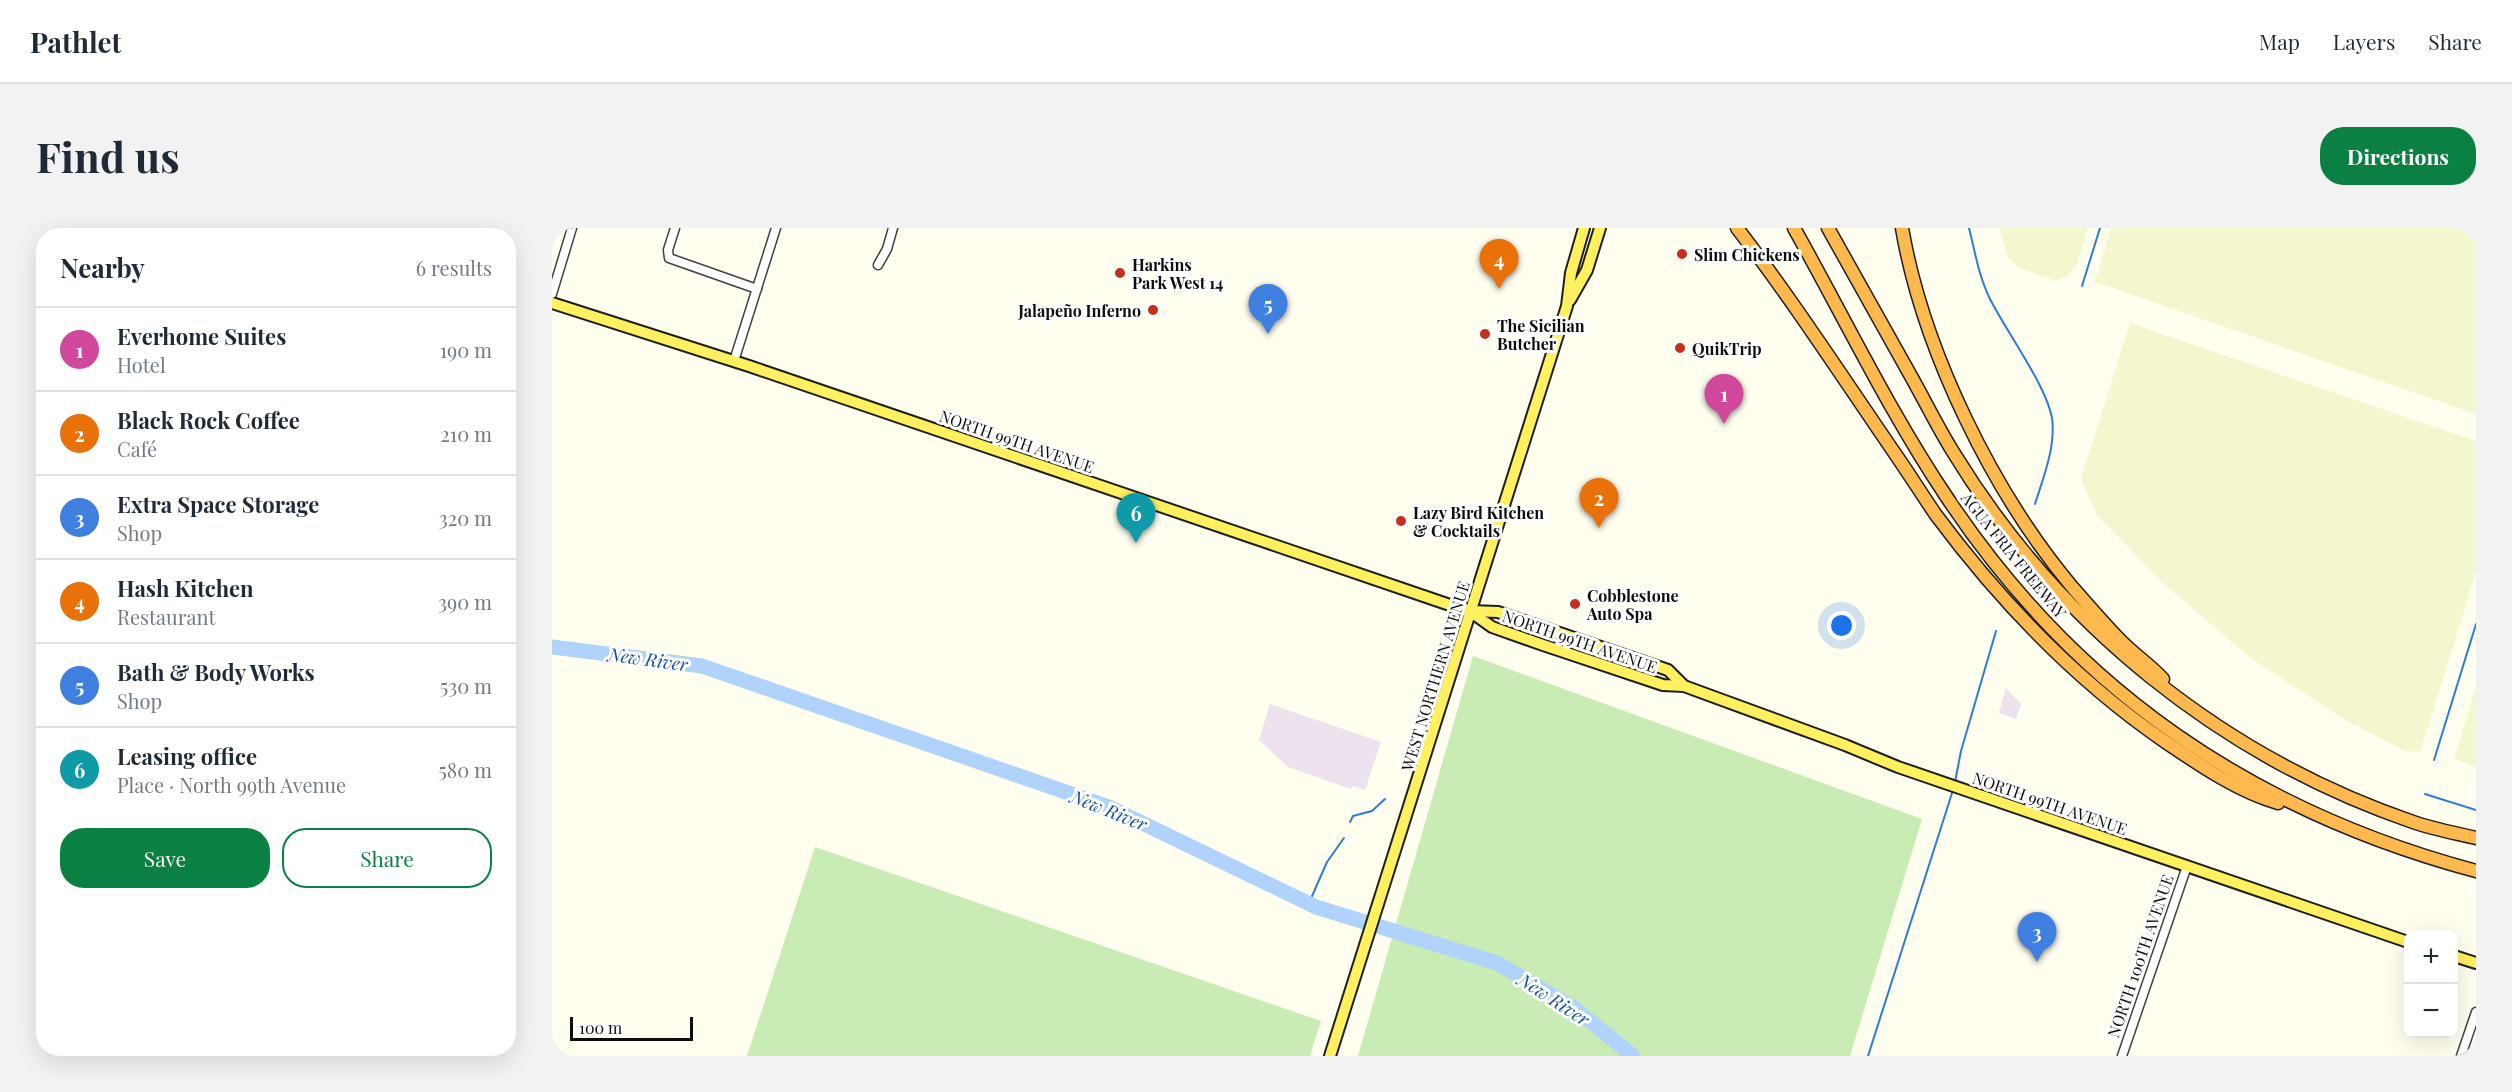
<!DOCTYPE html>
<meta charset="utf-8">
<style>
:root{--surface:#fff;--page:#f2f2f3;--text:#1f2937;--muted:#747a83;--line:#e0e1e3;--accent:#0b8043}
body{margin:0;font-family:"Playfair Display",serif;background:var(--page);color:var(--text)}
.controls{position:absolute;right:18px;bottom:18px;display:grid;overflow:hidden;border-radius:12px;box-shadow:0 6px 24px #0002}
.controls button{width:54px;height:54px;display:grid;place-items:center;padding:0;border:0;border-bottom:2px solid var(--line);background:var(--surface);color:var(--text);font:30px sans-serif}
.scale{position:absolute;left:18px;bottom:15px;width:123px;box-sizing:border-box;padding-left:6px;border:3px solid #0e0e0e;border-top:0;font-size:16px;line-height:21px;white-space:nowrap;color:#0e0e0e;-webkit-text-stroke:4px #fff;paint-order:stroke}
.you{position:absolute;left:1290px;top:398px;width:21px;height:21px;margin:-15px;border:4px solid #fff;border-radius:50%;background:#1a73e8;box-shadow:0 0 0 9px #1a73e833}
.badge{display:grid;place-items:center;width:39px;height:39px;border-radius:50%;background:var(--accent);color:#fff;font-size:20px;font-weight:700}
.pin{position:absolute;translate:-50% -50px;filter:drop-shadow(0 2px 3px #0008)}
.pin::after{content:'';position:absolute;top:32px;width:21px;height:18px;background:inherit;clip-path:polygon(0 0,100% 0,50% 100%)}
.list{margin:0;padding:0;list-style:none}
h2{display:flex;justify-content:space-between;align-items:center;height:78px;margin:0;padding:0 24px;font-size:26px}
h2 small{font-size:20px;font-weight:400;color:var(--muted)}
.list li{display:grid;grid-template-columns:39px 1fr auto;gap:18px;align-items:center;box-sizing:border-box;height:84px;padding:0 24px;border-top:2px solid var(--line)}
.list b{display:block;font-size:22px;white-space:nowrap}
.list p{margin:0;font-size:20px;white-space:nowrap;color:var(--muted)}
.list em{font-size:20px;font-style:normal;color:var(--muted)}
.actions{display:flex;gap:12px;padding:18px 24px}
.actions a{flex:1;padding:14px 0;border:2px solid var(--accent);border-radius:24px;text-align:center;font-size:21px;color:var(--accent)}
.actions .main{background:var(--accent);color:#fff}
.map{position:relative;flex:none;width:1924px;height:828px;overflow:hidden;border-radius:24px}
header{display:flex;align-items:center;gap:36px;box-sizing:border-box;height:84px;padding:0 30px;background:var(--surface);border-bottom:2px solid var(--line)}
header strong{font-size:28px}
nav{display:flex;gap:33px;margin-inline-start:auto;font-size:21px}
.intro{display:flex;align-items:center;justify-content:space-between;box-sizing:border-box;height:144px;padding:0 36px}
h1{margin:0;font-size:42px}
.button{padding:15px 27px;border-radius:24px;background:var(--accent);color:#fff;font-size:21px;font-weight:700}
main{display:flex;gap:36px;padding:0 36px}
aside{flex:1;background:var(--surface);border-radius:24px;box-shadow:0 6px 24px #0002}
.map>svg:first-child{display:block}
</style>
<header>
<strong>Pathlet</strong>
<nav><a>Map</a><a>Layers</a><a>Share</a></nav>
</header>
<div class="intro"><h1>Find us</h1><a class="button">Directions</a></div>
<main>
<aside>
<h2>Nearby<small>6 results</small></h2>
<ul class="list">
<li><span class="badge" style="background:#d1479c">1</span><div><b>Everhome Suites</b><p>Hotel</p></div><em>190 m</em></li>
<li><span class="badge" style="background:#e8710a">2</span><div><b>Black Rock Coffee</b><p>Café</p></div><em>210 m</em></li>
<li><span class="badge" style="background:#3f7fe0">3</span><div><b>Extra Space Storage</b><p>Shop</p></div><em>320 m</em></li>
<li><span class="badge" style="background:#e8710a">4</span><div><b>Hash Kitchen</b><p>Restaurant</p></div><em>390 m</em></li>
<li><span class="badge" style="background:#3f7fe0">5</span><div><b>Bath &amp; Body Works</b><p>Shop</p></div><em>530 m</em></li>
<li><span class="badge" style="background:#0f9aa8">6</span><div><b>Leasing office</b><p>Place · North 99th Avenue</p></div><em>580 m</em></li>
</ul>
<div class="actions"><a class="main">Save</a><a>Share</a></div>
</aside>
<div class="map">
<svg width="1924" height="828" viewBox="0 0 1924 828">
<rect width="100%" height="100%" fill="#fffeef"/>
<g fill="#ede2ed">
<polygon points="1454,460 1469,476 1464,491 1447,485"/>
<polygon points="718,476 829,514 813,562 801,558 799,561 736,539 707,512"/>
</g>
<g fill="#f4f7cd">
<polygon points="1447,0 1536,0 1525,36 1517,47 1504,53 1467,40 1457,31"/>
<polygon points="1559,0 1924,0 1924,186 1543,54"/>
<polygon points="1578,95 1924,213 1924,344 1869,522 1863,524 1853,523 1790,490 1697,429 1608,352 1545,287 1529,251"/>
<polygon points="1924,459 1924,539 1902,531"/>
</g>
<g fill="#c9ecb5">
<polygon points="921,428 1370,591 1298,828 806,828"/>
<polygon points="263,619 769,793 758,828 195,828"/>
</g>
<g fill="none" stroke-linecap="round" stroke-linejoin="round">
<g stroke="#317bd6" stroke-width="2">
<path d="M1417,0C1423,24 1427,49 1438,71C1454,103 1494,157 1500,190C1504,219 1491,250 1483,276"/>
<polyline points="1530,58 1548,0"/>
<polyline points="1882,532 1924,396"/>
<polyline points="1403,554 1409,523 1444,403"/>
<polyline points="1873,566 1924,582"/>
<polyline points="798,594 801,588 820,583 833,571"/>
<polyline points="757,675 775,634 792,610"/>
<polyline points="1316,828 1401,562"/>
</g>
<polyline stroke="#afd3fa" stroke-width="15" points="0,419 150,438 557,579 764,679 945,735 1022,780 1081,828"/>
<g stroke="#414141" stroke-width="11">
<g id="minor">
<polyline points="123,0 116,22 117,30 205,61"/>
<polyline points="326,37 335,21 341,0"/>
<polyline points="0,66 20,0"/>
<polyline points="182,133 224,0"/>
<polyline points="1570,828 1635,638"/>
<polyline points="1909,828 1924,784"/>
</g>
</g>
<g stroke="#1f1f1f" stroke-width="14">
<g id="major">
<polyline points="1018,72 1035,42 1048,0"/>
<polyline points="0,75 197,138 895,376 919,383 946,384 1116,442 1132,458"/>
<polyline points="919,384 940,399 991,417 1111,457 1132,458 1293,517 1346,539 1856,714"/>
<polyline points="1902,728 1924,735"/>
<polyline points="778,828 1015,78 1019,45 1032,0"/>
</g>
</g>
<g stroke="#1f1f1f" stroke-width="15">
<g id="highway">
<path d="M1185,0C1242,74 1293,153 1346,230C1359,249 1371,268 1384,287C1448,373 1526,454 1615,515C1649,538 1687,564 1726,575"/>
<path d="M1242,0C1292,89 1337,183 1394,268C1523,463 1700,583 1924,643"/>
<path d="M1276,0C1304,50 1332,100 1360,150C1374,175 1387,202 1403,227C1508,398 1671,529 1861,594C1881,601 1903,605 1924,610"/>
<path d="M1350,0C1371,122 1441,265 1521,360C1537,378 1553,397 1570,414C1583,427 1598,437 1611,451"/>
</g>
</g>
<use href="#minor" stroke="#fff" stroke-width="8"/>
<use href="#major" stroke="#fff05f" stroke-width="10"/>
<use href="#highway" stroke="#feb94e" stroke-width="12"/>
</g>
<g fill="#c72e1c" stroke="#fff" stroke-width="2">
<circle cx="1130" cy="26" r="6"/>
<circle cx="568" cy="45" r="6"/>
<circle cx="601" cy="82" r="6"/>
<circle cx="933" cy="106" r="6"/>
<circle cx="1128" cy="120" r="6"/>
<circle cx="849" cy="293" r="6"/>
<circle cx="1023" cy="376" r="6"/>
</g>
<g text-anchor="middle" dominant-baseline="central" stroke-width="6" stroke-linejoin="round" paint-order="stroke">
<g font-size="16" font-weight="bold" fill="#0e0e0e" stroke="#fff" text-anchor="start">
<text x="1142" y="26">Slim Chickens</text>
<text x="580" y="36">Harkins<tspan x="580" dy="18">Park West 14</tspan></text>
<text x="589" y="82" text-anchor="end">Jalapeño Inferno</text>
<text x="945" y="97">The Sicilian<tspan x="945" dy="18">Butcher</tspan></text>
<text x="1140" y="120">QuikTrip</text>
<text x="861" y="284">Lazy Bird Kitchen<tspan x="861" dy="18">&amp; Cocktails</tspan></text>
<text x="1035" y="367">Cobblestone<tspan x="1035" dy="18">Auto Spa</tspan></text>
</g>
<g font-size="16" fill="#0e0e0e" stroke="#fff">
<text transform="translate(465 213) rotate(19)">NORTH 99TH AVENUE</text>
<text transform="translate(1462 327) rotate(51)">AGUA FRIA FREEWAY</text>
<text transform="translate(1028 413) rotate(19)">NORTH 99TH AVENUE</text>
<text transform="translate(883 448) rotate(-73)">WEST NORTHERN AVENUE</text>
<text transform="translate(1498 575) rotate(19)">NORTH 99TH AVENUE</text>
<text transform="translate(1588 728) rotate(-71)">NORTH 100TH AVENUE</text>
</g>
<g font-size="18" font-style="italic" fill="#0e4ea8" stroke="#fff">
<text transform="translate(96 431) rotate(8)">New River</text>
<text transform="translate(557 582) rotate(22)">New River</text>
<text transform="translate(1002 771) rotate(33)">New River</text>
</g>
</g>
</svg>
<div class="controls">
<button>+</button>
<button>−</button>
</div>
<div class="scale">100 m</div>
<div class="you"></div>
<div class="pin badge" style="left:1172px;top:196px;background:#d1479c">1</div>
<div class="pin badge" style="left:1047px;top:300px;background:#e8710a">2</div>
<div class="pin badge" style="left:1485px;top:734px;background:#3f7fe0">3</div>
<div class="pin badge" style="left:947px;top:61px;background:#e8710a">4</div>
<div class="pin badge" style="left:716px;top:106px;background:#3f7fe0">5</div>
<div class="pin badge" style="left:584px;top:315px;background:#0f9aa8">6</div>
</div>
</main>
